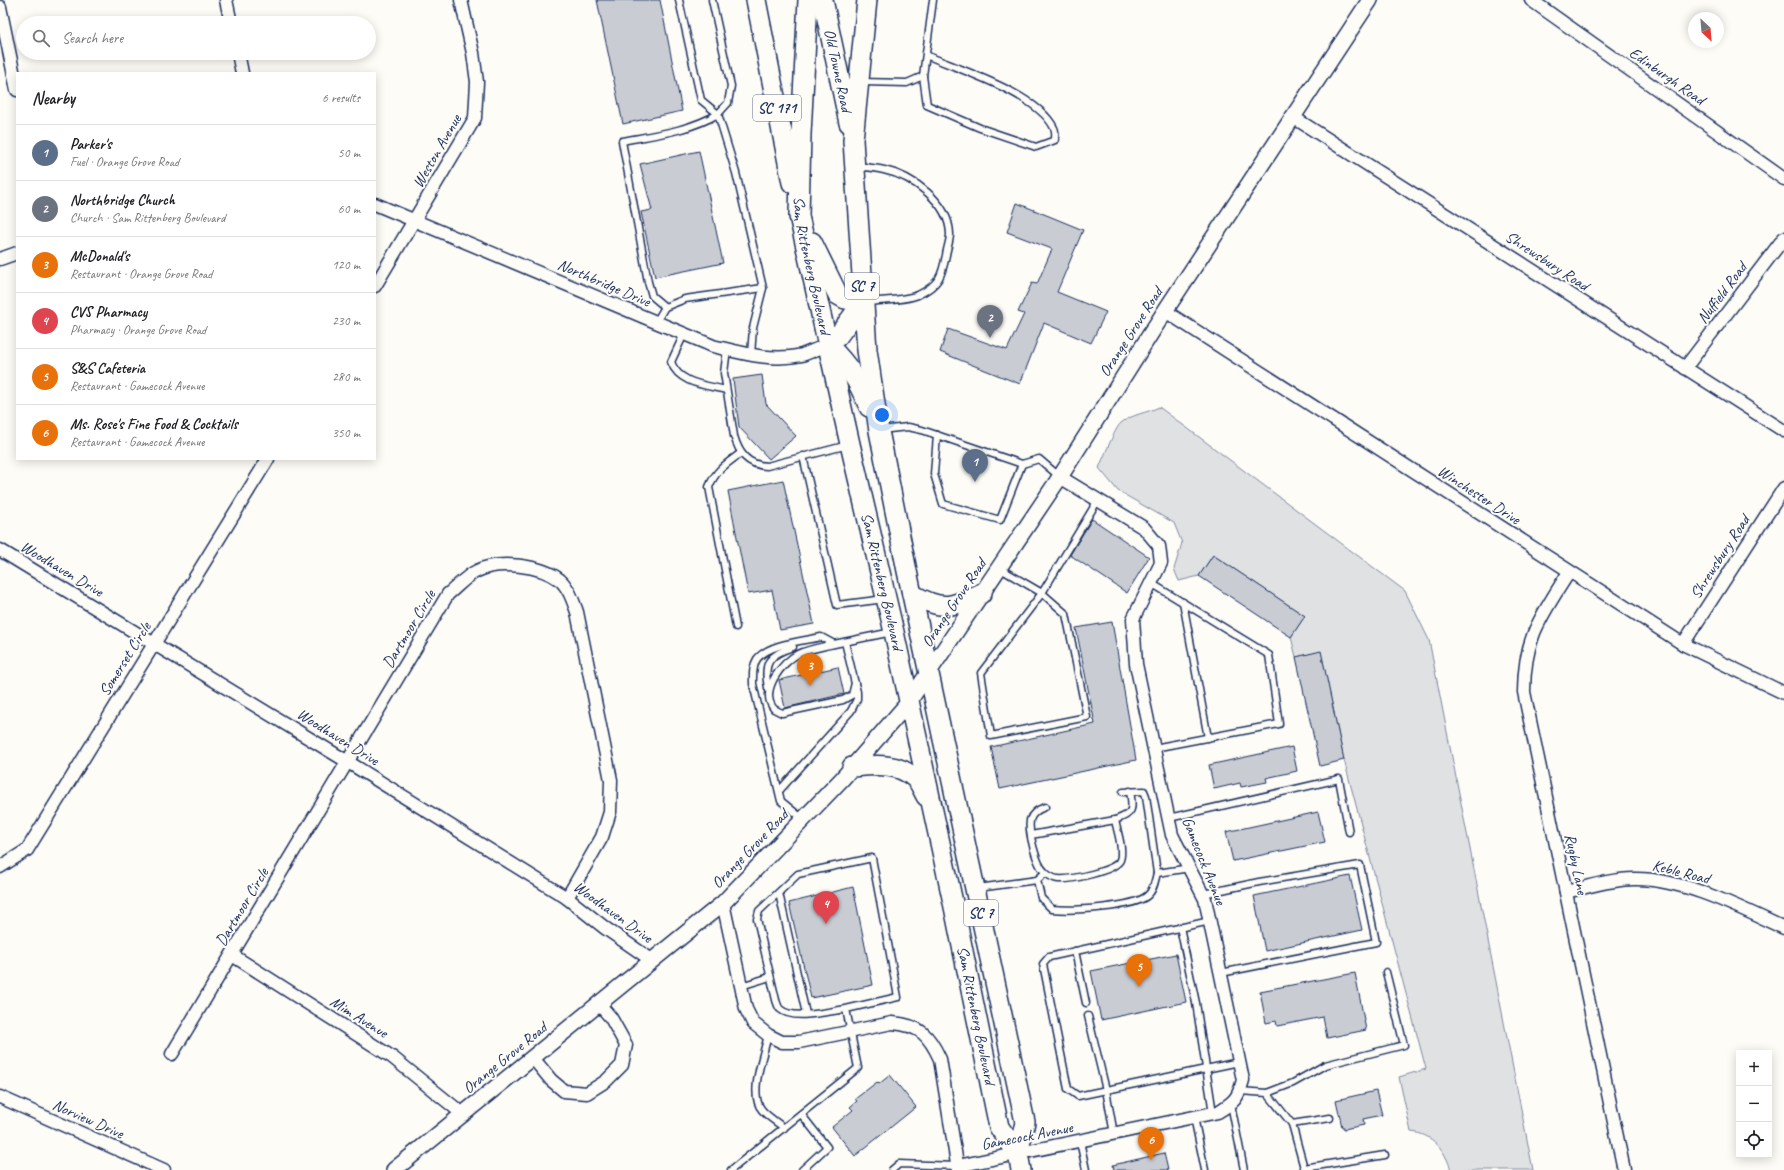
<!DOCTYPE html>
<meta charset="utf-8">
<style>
:root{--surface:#fff;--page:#f6f6f6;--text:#202124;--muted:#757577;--line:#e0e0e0;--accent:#d93025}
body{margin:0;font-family:Caveat,sans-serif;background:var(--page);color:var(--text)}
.controls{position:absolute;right:12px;bottom:12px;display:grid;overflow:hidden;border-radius:0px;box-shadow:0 2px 10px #0003}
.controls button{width:36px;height:36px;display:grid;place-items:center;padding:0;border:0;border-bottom:1px solid var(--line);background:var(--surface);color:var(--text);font:20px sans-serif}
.compass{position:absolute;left:1688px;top:12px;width:36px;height:36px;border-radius:50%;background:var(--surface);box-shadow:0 2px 10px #0003;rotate:154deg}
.you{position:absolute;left:882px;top:415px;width:14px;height:14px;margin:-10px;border:3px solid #fff;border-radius:50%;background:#1a73e8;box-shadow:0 0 0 6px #1a73e833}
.badge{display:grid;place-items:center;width:26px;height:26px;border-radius:50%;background:var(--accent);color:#fff;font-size:13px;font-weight:700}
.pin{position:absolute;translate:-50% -33px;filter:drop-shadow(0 1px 2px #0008)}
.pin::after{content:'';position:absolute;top:21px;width:14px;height:12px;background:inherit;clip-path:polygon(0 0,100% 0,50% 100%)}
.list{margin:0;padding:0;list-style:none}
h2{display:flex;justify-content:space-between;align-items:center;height:52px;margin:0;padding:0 16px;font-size:17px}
h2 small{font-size:13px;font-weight:400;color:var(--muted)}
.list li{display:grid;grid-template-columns:26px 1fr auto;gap:12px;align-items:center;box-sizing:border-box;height:56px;padding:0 16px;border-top:1px solid var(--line)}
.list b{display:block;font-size:15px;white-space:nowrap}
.list p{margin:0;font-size:13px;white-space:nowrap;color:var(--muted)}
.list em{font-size:13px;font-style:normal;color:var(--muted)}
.icon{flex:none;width:22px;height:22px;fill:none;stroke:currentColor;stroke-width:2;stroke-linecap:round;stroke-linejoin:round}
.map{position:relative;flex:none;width:1784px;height:1170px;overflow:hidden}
.search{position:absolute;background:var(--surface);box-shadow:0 2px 10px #0003;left:16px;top:16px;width:360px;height:44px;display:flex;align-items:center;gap:10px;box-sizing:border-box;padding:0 14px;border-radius:22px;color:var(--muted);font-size:15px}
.panel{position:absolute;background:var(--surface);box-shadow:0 2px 10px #0003;left:16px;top:72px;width:360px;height:388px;border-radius:0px}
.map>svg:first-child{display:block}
</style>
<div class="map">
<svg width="1784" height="1170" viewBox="0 0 1784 1170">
<rect width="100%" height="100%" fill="#fdfcf7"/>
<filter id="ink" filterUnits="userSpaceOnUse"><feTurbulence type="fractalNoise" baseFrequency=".025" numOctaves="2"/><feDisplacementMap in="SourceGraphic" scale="8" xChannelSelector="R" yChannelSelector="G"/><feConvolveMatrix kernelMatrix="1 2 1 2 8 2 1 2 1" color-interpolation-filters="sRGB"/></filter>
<g filter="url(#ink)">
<path fill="#e0e1e3" stroke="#7e88a0" d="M1159,407L1405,591L1429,640L1533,1170H1451C1445,1150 1433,1134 1411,1132L1399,1077L1426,1069L1344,760L1321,652L1296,657L1291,637L1305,616L1213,555L1199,576L1179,581L1174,569L1182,543L1174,523L1118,491L1099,468C1103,459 1115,428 1121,423C1132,414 1147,413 1159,407Z"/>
<g fill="#c9ccd3" stroke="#1b2f5e">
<polygon points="597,0 660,0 682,111 623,124"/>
<polygon points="699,151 723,263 655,277 641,212 652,210 640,164"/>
<polygon points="1017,203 1083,230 1057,292 1106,312 1091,343 1044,323 1020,384 940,352 948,329 1007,350 1024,314 1018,312 1032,283 1037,284 1052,249 1007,232"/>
<polygon points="762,375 766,404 796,436 769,459 739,427 733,379"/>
<polygon points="783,480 814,624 780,630 772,590 748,594 728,491"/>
<polygon points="1092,519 1149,557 1127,593 1070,555"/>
<polygon points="1213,555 1305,616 1291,637 1199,576"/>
<polygon points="1112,622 1136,760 1000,789 991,747 1095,724 1076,628"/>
<polygon points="1321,651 1344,760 1320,766 1296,657"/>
<polygon points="838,667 844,694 785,708 779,680"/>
<polygon points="1292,747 1297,771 1266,778 1267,782 1241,787 1240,783 1214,789 1209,765"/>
<polygon points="1318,812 1325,842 1233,861 1226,832"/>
<polygon points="1350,876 1362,930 1265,951 1254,896"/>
<polygon points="853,887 873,985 811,998 789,903"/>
<polygon points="1176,954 1186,1002 1101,1020 1091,971"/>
<polygon points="1355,973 1366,1030 1327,1038 1323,1017 1277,1026 1276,1021 1266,1023 1260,991"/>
<polygon points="890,1075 916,1107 855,1156 832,1127 853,1110 850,1107 857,1101 855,1099 877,1082 879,1084"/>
<polygon points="1376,1091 1382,1115 1363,1119 1364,1125 1344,1129 1344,1127 1342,1127 1336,1100"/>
<polygon points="1164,1153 1168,1170 1114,1170 1113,1165"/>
</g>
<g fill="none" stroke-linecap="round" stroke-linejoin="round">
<g stroke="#1b2f5e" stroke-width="9">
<g id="service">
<polyline points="679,0 701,100 718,114 728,103 731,86 712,0"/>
<path d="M926,55C960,70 1038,94 1054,128C1056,131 1055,136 1055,140L1036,147L980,128L927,105L923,76L933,0"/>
<polyline points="861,82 907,83 923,76"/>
<path d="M856,166C865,167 875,168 884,170C912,176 949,202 950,234C950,241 947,248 946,255C942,276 939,285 918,295C903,301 882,300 867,302"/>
<path d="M665,307L652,296L648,282L622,141C654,135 689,131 718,114L736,173L763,288L753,328L751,355"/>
<polyline points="656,322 665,307 685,299 763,288"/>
<path d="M684,334L671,362C679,384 706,385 726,390"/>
<path d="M727,349L724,373L734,436C739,453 747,465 767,466L848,445"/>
<polyline points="880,430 908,427 922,430 1022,464 1039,459 1060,477"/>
<polyline points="937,435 934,474 943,504 1000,520 1022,464"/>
<polyline points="803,456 837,605 885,599"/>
<polyline points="999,568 1042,593 981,673 991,736 1087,717 1066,614 1042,593 1098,500"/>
<polyline points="1151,583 1269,655 1279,724 1154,748"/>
<polyline points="1183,602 1208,738"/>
<path d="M736,627L709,487C716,470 726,464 741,453"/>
<path d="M834,644C822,647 808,649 798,654C782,662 759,691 774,709C776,710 780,712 782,713L843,700L852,695L855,683"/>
<path d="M768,688C763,663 768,655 793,647"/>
<polyline points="779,791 851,711 857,699 857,692 845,642"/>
<path d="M1045,807C1039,809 1032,813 1030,820C1028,831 1036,865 1045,872C1047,875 1055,879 1058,879C1070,880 1116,871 1120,860C1124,849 1117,831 1115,820"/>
<polyline points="1169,818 1339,779 1349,832"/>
<path d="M803,819L781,801L753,684C753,676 752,667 757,659C768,644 803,641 821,637L834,644L892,632"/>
<path d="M1031,835L1115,820C1134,814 1133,809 1130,791"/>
<polyline points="1157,873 1190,868"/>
<path d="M1037,880L1041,898L1052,909C1070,911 1135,908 1148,895C1154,890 1155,880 1157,873L1146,796L1144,791L1123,792"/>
<polyline points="978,888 1037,880 1045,873"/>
<polyline points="779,893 806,1014"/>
<polyline points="1203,894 1259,882 1360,865 1376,942 1221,973"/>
<polyline points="1210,921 1049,957 1043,964 1068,1089 1078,1096 1239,1062"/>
<polyline points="1180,927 1196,1003 1213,1113"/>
<polyline points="1075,951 1086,1003"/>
<polyline points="741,986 770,977"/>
<polyline points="1088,1016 1106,1090 1114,1134"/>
<path d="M768,1035C764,1054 748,1094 762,1110C768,1117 777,1122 784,1128"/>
<polyline points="1240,1091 1267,1093 1293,1083 1325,1065 1404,1045 1386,972"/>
<polyline points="1267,1093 1292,1124 1304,1168 1385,1155"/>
<polyline points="1231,1104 1244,1170"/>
<polyline points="801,1114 827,1147 802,1170"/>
<polyline points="1194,1117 1205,1170"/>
<polyline points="1292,1124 1330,1118"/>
<polyline points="1080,1141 1086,1170"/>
<path d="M731,1170L858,1068L846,1009L898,997L872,858L798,874L759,911L757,919L776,1000C777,1003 778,1007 780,1009C793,1021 830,1011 846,1009"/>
<polyline points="892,1170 899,1164 958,1166"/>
</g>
</g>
<g stroke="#1b2f5e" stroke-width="15">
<g id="minor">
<polyline points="226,0 231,23"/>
<polyline points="1531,0 1784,179"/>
<polyline points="0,7 17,90"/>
<polyline points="238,53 242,73"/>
<polyline points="1293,117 1784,431"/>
<path d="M375,204L713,346C742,353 772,362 802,355C810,352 819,348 828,345"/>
<polyline points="0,259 17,253"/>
<polyline points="375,286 475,118 477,82 473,53 461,0"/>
<polyline points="1165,311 1683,644 1784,693"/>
<polyline points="1685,368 1784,238"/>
<polyline points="0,550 348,762 567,898 605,928 653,961"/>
<path d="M1569,572C1541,617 1524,637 1524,692L1624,1170"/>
<polyline points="1683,644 1784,488"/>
<polyline points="0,867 27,850 268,459"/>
<path d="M1566,892C1588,887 1611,879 1634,879C1683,878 1740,908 1784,928"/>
<path d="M723,903L746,1009L753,1023L768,1035L782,1042H799L892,1023C920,1025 929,1035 940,1059L958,1170"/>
<polyline points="232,955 392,1057 464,1115"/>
<path d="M172,1054L448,594C457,587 466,576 477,571C498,560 541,565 560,580C569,588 573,601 577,612L611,780L610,812L602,837L567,898"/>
<polyline points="533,1058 551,1080 564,1091 587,1093 606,1081 622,1065 626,1045 611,1018 600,1005"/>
<polyline points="0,1097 164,1170"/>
<path d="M958,1166L1218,1112C1234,1102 1238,1099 1243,1080L1205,899L1172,835L1136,664L1133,619L1161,563L1159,546L1144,528L1060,477"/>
</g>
</g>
<g stroke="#1b2f5e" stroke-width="18">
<polyline id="tertiary" points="394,1170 723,903 842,779 908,703 1060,477 1165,311 1370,0"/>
</g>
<g stroke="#1b2f5e" stroke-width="22">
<g id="primary">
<polyline points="756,0 792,183"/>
<path id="s1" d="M808,0L801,134L799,216L850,444L894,632L954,907L999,1127L1018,1154"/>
<path id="s2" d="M823,0L849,123"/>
<polyline points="867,0 853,140 867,350 879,431 907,571 1025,1122 1018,1154 1021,1170"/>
<polyline points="812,242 838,295 845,299 863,302 838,336 828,345"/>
<path d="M828,345C850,367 857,379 869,407"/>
<path d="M912,594C944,612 951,607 982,593"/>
<path d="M852,767C875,765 898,762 916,779C920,783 923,791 926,796"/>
</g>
</g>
<use href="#service" stroke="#fdfcf7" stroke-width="6"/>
<use href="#minor" stroke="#fdfcf7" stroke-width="12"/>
<use href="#tertiary" stroke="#fdfcf7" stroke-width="15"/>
<use href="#primary" stroke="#fdfcf7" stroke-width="19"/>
</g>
</g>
<g text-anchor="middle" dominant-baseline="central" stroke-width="4" stroke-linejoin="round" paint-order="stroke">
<g fill="#fdfcf7" stroke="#5f6c8c" stroke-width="1">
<rect x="753" y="95" width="48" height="26" rx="3"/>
<rect x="845" y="273" width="34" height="26" rx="3"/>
<rect x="964" y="900" width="34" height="26" rx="3"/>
</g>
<g font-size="15" font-weight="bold" fill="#1b2f5e">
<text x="777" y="108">SC 171</text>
<text x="862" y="286">SC 7</text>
<text x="981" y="913">SC 7</text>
</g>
<g font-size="16" fill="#1b2f5e" stroke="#fdfcf7">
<text stroke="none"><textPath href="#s2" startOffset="72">Old Towne Road</textPath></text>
<text transform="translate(1667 76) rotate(35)">Edinburgh Road</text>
<text transform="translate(437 151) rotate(-60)">Weston Avenue</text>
<text transform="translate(1547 261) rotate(33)">Shrewsbury Road</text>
<text stroke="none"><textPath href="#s1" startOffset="267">Sam Rittenberg Boulevard</textPath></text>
<text transform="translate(604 283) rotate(23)">Northbridge Drive</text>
<text transform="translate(1722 293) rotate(-53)">Nuffield Road</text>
<text transform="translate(1131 332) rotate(-57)">Orange Grove Road</text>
<text transform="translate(1479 495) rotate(33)">Winchester Drive</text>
<text transform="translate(1720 557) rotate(-57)">Shrewsbury Road</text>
<text transform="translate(62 569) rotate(31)">Woodhaven Drive</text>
<text stroke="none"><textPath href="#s1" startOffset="591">Sam Rittenberg Boulevard</textPath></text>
<text transform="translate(954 603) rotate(-56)">Orange Grove Road</text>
<text transform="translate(409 629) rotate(-59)">Dartmoor Circle</text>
<text transform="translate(125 659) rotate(-58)">Somerset Circle</text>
<text transform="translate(338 737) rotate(32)">Woodhaven Drive</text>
<text transform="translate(750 849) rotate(-46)">Orange Grove Road</text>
<text transform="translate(1204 861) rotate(68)">Gamecock Avenue</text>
<text transform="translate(1576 864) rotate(78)">Rugby Lane</text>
<text transform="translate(1681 872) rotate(14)">Keble Road</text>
<text transform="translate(242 907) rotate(-59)">Dartmoor Circle</text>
<text transform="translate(613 912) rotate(36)">Woodhaven Drive</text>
<text stroke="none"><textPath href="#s1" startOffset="1035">Sam Rittenberg Boulevard</textPath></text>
<text transform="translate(359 1017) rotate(32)">Mim Avenue</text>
<text transform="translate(505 1058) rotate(-39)">Orange Grove Road</text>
<text transform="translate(88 1119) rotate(24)">Norview Drive</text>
<text transform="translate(1027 1136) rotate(-11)">Gamecock Avenue</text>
</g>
</g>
</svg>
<div class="controls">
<button>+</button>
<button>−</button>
<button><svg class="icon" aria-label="locate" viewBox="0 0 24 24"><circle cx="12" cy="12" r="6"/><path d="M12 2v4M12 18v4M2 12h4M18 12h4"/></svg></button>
</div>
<svg class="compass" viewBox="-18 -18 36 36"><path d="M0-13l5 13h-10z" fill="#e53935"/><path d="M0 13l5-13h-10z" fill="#757577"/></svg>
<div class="you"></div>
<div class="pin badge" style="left:975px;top:482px;background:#5c6f8a">1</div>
<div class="pin badge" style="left:990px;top:338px;background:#6b7280">2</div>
<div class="pin badge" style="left:810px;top:686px;background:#e8710a">3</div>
<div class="pin badge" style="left:826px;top:924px;background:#e0444e">4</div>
<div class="pin badge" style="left:1139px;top:987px;background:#e8710a">5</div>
<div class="pin badge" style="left:1151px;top:1160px;background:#e8710a">6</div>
<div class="search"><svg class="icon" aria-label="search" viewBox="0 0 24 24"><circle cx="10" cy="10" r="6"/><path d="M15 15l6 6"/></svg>Search here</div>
<section class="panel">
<h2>Nearby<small>6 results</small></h2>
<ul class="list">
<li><span class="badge" style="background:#5c6f8a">1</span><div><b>Parker's</b><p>Fuel · Orange Grove Road</p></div><em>50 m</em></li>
<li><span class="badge" style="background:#6b7280">2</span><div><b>Northbridge Church</b><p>Church · Sam Rittenberg Boulevard</p></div><em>60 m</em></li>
<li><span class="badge" style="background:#e8710a">3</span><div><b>McDonald's</b><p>Restaurant · Orange Grove Road</p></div><em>120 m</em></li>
<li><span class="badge" style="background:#e0444e">4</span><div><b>CVS Pharmacy</b><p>Pharmacy · Orange Grove Road</p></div><em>230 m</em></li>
<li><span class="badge" style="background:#e8710a">5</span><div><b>S&amp;S Cafeteria</b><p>Restaurant · Gamecock Avenue</p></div><em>280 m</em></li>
<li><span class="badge" style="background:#e8710a">6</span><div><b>Ms. Rose's Fine Food &amp; Cocktails</b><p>Restaurant · Gamecock Avenue</p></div><em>350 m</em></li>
</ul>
</section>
</div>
